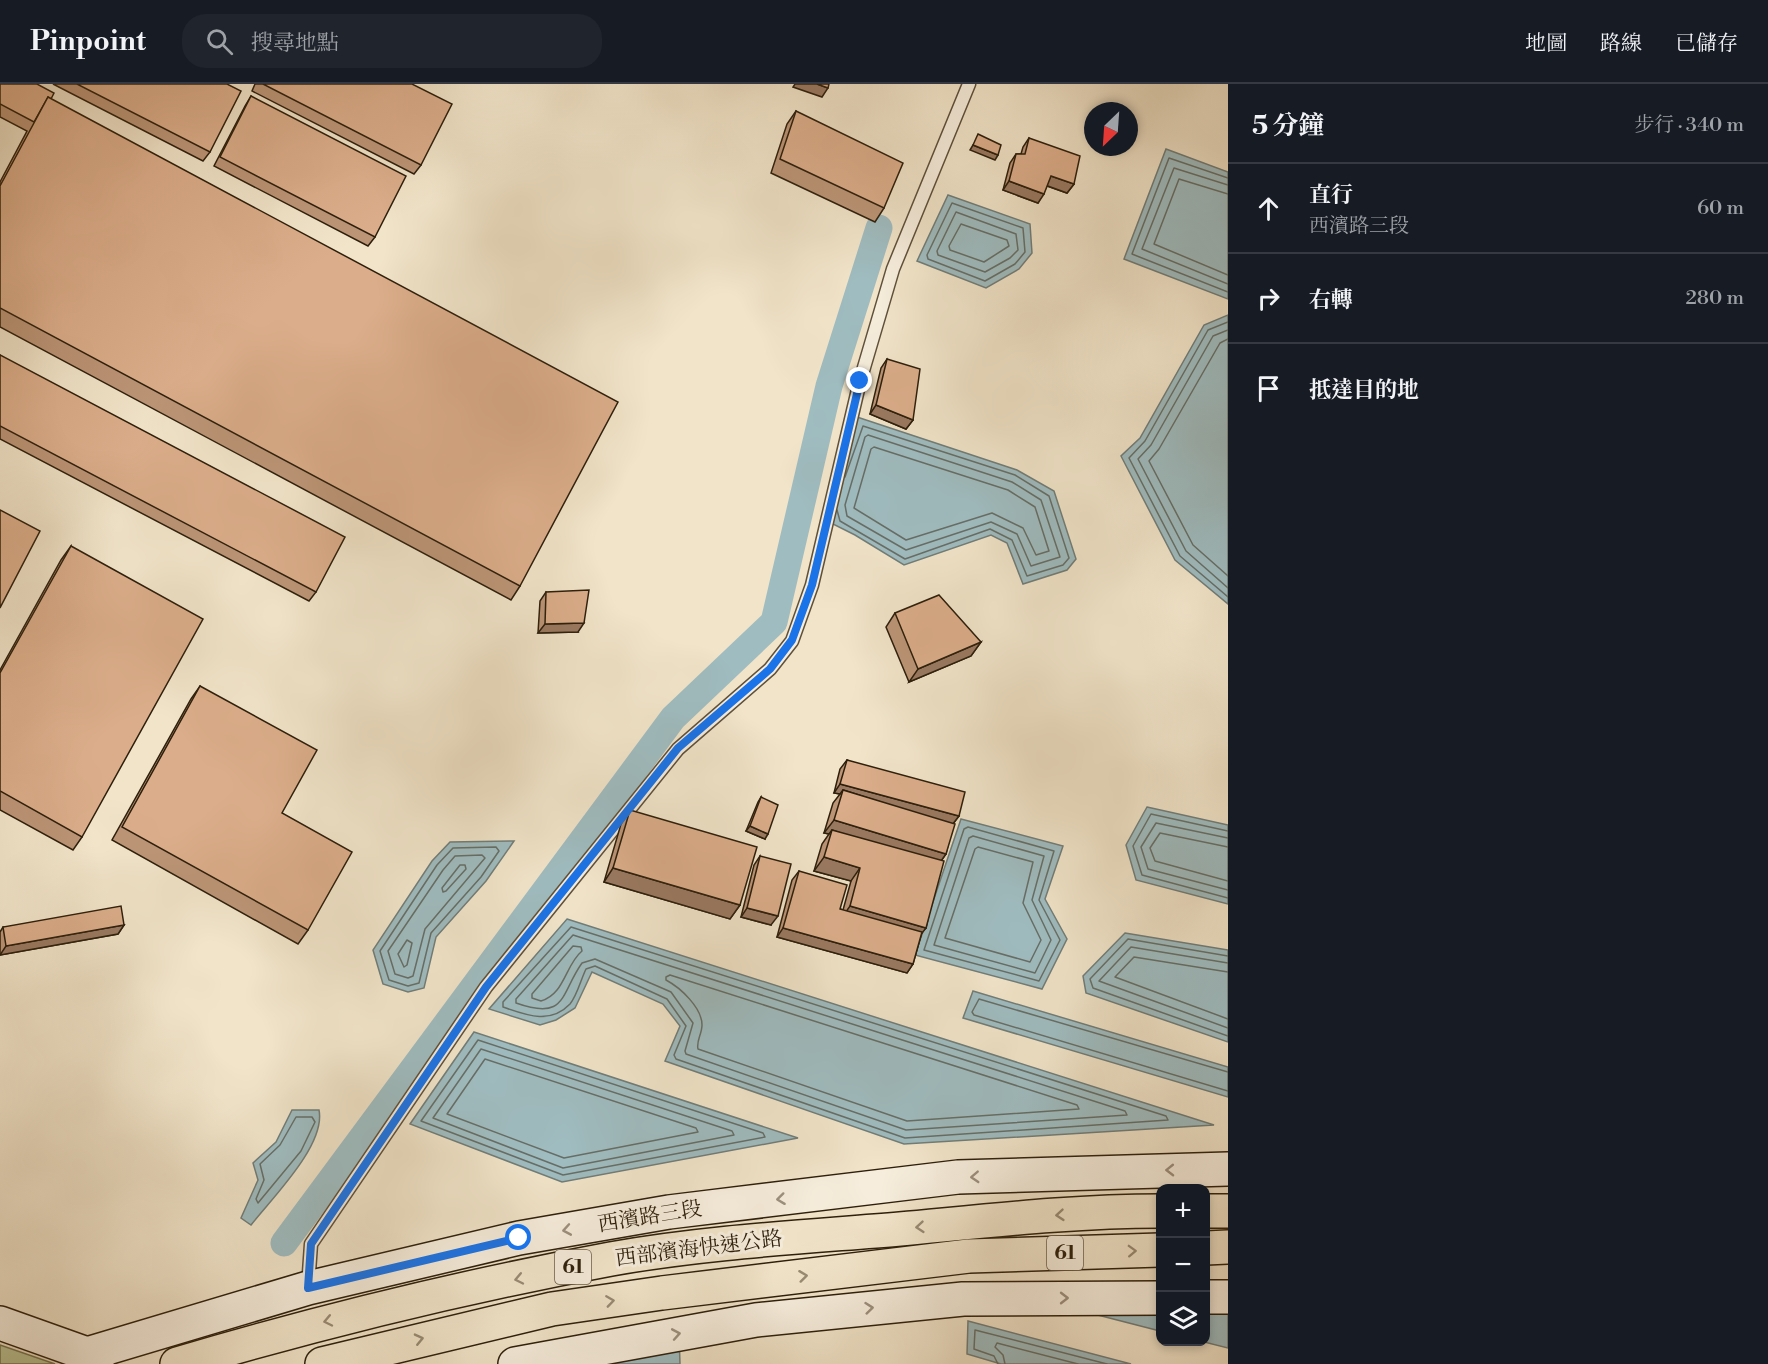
<!DOCTYPE html>
<html lang="zh-TW">
<meta charset="utf-8">
<style>
:root{--surface:#171b24;--page:#20242c;--text:#f1f3f6;--muted:#9ea1a6;--line:#363941}
body{margin:0;font-family:"Libre Bodoni","Noto Serif TC",serif;background:var(--page);color:var(--text)}
.controls{position:absolute;right:18px;bottom:18px;display:grid;overflow:hidden;border-radius:12px;box-shadow:0 3px 9px #0003}
.controls button{width:54px;height:54px;display:grid;place-items:center;padding:0;border:0;border-bottom:2px solid var(--line);background:var(--surface);color:var(--text);font:30px sans-serif}
.compass{position:absolute;left:1084px;top:18px;width:54px;height:54px;border-radius:50%;background:var(--surface);box-shadow:0 3px 9px #0003;rotate:205deg}
.stop{position:absolute;width:18px;height:18px;margin:-14px;border:4px solid #1a73e8;border-radius:50%;background:#fff}
.stop.end{background:#1a73e8;border-color:#fff;box-shadow:0 2px 6px #0008}
.list{margin:0;padding:0;list-style:none}
h2{display:flex;justify-content:space-between;align-items:center;height:78px;margin:0;padding:0 24px;font-size:26px}
h2 small{font-size:20px;font-weight:400;color:var(--muted)}
.list li{display:grid;grid-template-columns:39px 1fr auto;gap:18px;align-items:center;box-sizing:border-box;height:90px;padding:0 24px;border-top:2px solid var(--line)}
.list b{display:block;font-size:22px;white-space:nowrap}
.list p{margin:0;font-size:20px;white-space:nowrap;color:var(--muted)}
.list em{font-size:20px;font-style:normal;color:var(--muted)}
.icon{flex:none;width:33px;height:33px;fill:none;stroke:currentColor;stroke-width:2;stroke-linecap:round;stroke-linejoin:round}
.map{position:relative;flex:none;width:1228px;height:1280px;overflow:hidden}
header{display:flex;align-items:center;gap:36px;box-sizing:border-box;height:84px;padding:0 30px;background:var(--surface);border-bottom:2px solid var(--line)}
header strong{font-size:28px}
nav{display:flex;gap:33px;margin-inline-start:auto;font-size:21px}
.search{width:420px;height:54px;background:var(--page);display:flex;align-items:center;gap:15px;box-sizing:border-box;padding:0 21px;border-radius:24px;color:var(--muted);font-size:22px}
main{display:flex}
aside{flex:1;background:var(--surface)}
.map>svg:first-child{display:block}
</style>
<header>
<strong>Pinpoint</strong>
<div class="search"><svg class="icon" aria-label="search" viewBox="0 0 24 24"><circle cx="10" cy="10" r="6"/><path d="M15 15l6 6"/></svg>搜尋地點</div>
<nav><a>地圖</a><a>路線</a><a>已儲存</a></nav>
</header>
<main>
<div class="map">
<svg width="1228" height="1280" viewBox="0 0 1228 1280">
<rect width="100%" height="100%" fill="#f1e4c9"/>
<filter id="stains"><feTurbulence type="fractalNoise" baseFrequency=".00333" numOctaves="4"/><feColorMatrix values="0 0 0 0 .2 0 0 0 0 .09 0 0 0 0 .02 0 0 0 .5 -.17"/></filter>
<radialGradient id="worn" r=".72"><stop offset=".6" stop-color="#630" stop-opacity="0"/><stop offset="1" stop-color="#630" stop-opacity=".3"/></radialGradient>
<polygon fill="#bbc496" stroke="#747251" stroke-width="1.5" points="0,1261 55,1280 0,1280"/>
<g fill="#9fbcc0" stroke="#717d78" stroke-width="1.5">
<polygon points="1166,65 1228,88 1228,215 1124,175"/>
<polygon points="948,111 1030,140 1032,169 1019,185 986,204 917,177"/>
<polygon points="1228,231 1228,520 1175,476 1121,372 1140,354 1204,241"/>
<polygon points="857,333 1017,386 1054,407 1076,475 1067,486 1023,500 1007,459 991,451 904,481 855,451 833,440 831,421"/>
<polygon points="1147,723 1228,741 1228,820 1136,796 1126,761"/>
<polygon points="961,735 1063,762 1045,815 1067,855 1042,905 915,871"/>
<polygon points="514,757 486,797 436,853 424,904 408,908 383,900 373,866 432,777 450,758"/>
<polygon points="567,835 1214,1041 904,1060 665,977 680,942 663,920 592,888 575,924 556,936 540,941 489,925"/>
<polygon points="1125,849 1228,866 1228,958 1086,909 1083,892"/>
<polygon points="973,907 1228,983 1228,1013 963,934"/>
<polygon points="474,948 798,1054 562,1098 410,1040"/>
<path d="M292,1026H319C326,1061 272,1114 251,1141L241,1134L258,1096L253,1079L276,1058Z"/>
<polygon points="1160,1205 1160,1247 1051,1219"/>
<polygon points="1206,1208 1228,1209 1228,1264 1204,1258"/>
<polygon points="968,1237 1131,1280 1001,1280 967,1270"/>
<polygon points="679,1248 680,1280 544,1280"/>
</g>
<g fill="none" stroke-linecap="round" stroke-linejoin="round">
<g stroke="#666e66" stroke-width="1.5">
<polyline points="1228,94 1169,74 1132,170 1228,208"/>
<polyline points="1228,101 1174,84 1142,165 1228,200"/>
<polyline points="1228,110 1179,95 1154,160 1228,191"/>
<polygon points="952,119 1023,144 1025,168 1015,180 985,197 928,175 927,171"/>
<polygon points="956,128 1016,150 1018,166 1010,174 985,188 938,171 937,167"/>
<polygon points="961,140 1007,156 1009,162 984,178 950,166 949,162"/>
<polyline points="1228,238 1208,246 1145,357 1129,374 1180,472 1228,513"/>
<polyline points="1228,246 1213,252 1151,361 1138,375 1186,467 1228,504"/>
<polyline points="1228,255 1220,259 1159,365 1149,377 1193,461 1228,492"/>
<polygon points="868,351 1012,398 1041,416 1060,473 1031,482 1017,450 991,438 906,466 847,432 845,421 865,353"/>
<polygon points="874,363 1008,406 1035,423 1049,467 1036,471 1023,444 992,429 906,456 854,424 871,365"/>
<polyline points="837,426 840,437 905,475 990,445 1012,456 1027,492 1063,481 1069,474 1049,412 1015,391 863,342 845,393"/>
<polygon points="968,743 1054,767 1039,816 1060,856 1039,897 924,866 964,745"/>
<polyline points="1228,747 1151,730 1133,762 1142,791 1228,814"/>
<polygon points="973,752 1044,772 1032,816 1051,856 1035,889 934,861 969,754"/>
<polyline points="1228,754 1156,739 1141,763 1148,785 1228,806"/>
<polygon points="496,763 499,767 481,793 431,849 419,899 408,902 389,896 380,867 437,781 453,764"/>
<polygon points="978,763 1033,778 1023,819 1041,856 1030,878 945,854 975,765"/>
<polyline points="1228,763 1160,749 1150,764 1155,777 1228,797"/>
<polygon points="455,772 482,771 485,774 425,845 413,892 408,894 395,890 388,867 443,786"/>
<polygon points="460,781 465,781 466,785 446,807 443,808 442,804"/>
<path d="M571,843L1166,1032L1168,1036L905,1054L676,975L674,971L686,942L667,915L595,882L586,885C581,895 577,912 570,920C550,941 526,931 503,923V918Z"/>
<path d="M573,851L1125,1027L1127,1031L906,1046L686,970L685,967L693,939L671,908L595,875L582,879C560,910 567,937 516,919V915Z"/>
<polygon points="407,856 412,859 407,881 404,883 398,870"/>
<path d="M573,862L581,863L582,867C565,881 565,910 541,917L532,914V910Z"/>
<polyline points="1228,872 1128,855 1090,895 1093,904 1228,952"/>
<polyline points="1228,879 1131,863 1099,897 1228,944"/>
<polyline points="1228,888 1134,873 1115,893 1228,935"/>
<path d="M670,891L1077,1021L1079,1025L907,1037L698,965C696,957 702,950 702,941C702,924 681,904 666,896V893Z"/>
<polygon points="478,956 763,1049 765,1053 563,1091 421,1037"/>
<polygon points="481,965 732,1047 734,1051 563,1084 433,1034"/>
<polygon points="485,975 696,1044 698,1048 564,1074 447,1030"/>
<polyline points="1228,988 979,915 972,928 974,931 1228,1007"/>
<polygon points="296,1033 312,1033 315,1038 301,1067 258,1119 256,1115 264,1096 260,1080 280,1061"/>
<polyline points="998,1280 994,1272 974,1265 975,1246 1107,1280"/>
<polyline points="1005,1280 1003,1271 995,1263 997,1259 1078,1280"/>
</g>
<polyline stroke="#9fbcc0" stroke-width="27" points="284,1159 673,634 774,538 829,302 879,144"/>
<g stroke="#5e503b" stroke-width="15">
<polyline id="lane" points="308,1203 311,1160 486,903 678,665 770,585 792,557 812,501 860,297 893,185 969,0"/>
</g>
<g stroke="#2d1f0c" stroke-width="36">
<g id="secondary">
<polyline points="1206,1213 1228,1213"/>
<polyline points="0,1239 87,1270 97,1280"/>
<polyline points="87,1270 308,1204 519,1154 669,1128 958,1093 1228,1085"/>
<polyline points="515,1280 756,1236 963,1215 1160,1214"/>
</g>
</g>
<g stroke="#2d1f0c" stroke-width="36">
<g id="highway">
<polyline points="1206,1127 1228,1127"/>
<polyline points="1206,1164 1228,1163"/>
<path d="M177,1280C319,1238 465,1202 611,1175C706,1158 804,1153 900,1145C987,1137 1074,1127 1160,1127"/>
<polyline points="322,1280 552,1225 662,1209 969,1172 1160,1166"/>
</g>
</g>
<use href="#lane" stroke="#f6eddc" stroke-width="12"/>
<use href="#secondary" stroke="#f6eddc" stroke-width="33"/>
<use href="#highway" stroke="#f1e4c9" stroke-width="33"/>
</g>
<g fill="#bc9577" stroke="#2d1f0c" stroke-width="1.5">
<polygon points="0,0 51,15 520,502 511,516 0,243 0,98 27,47 0,33"/>
<polygon points="53,0 227,0 210,68 203,77"/>
<polygon points="255,0 412,0 421,81 414,90 252,7"/>
<polygon points="251,12 375,153 368,162 214,82 245,22"/>
<polygon points="796,27 884,124 875,138 771,89 787,40"/>
<polygon points="1029,54 1074,100 1067,109 1047,102 1038,119 1003,106 1010,79 1016,70 1021,70 1023,63"/>
<polygon points="0,271 316,508 309,517 0,355"/>
<polygon points="887,275 913,336 906,345 870,330 881,284"/>
<polygon points="71,462 82,753 73,766 0,726 0,586 61,476"/>
<polygon points="546,508 578,548 538,549 540,517"/>
<polygon points="895,529 981,558 971,572 909,598 886,543"/>
<polygon points="200,602 282,729 308,846 298,860 112,756 191,615"/>
<polygon points="847,676 959,732 953,740 946,770 941,777 926,844 922,848 913,880 907,889 777,853 792,796 799,787 840,825 843,826 851,797 814,787 822,760 829,750 824,749 833,719 840,710 834,709 840,685"/>
<polygon points="761,713 765,755 746,747 758,718"/>
<polygon points="630,726 740,821 730,835 604,798 621,740"/>
<polygon points="760,772 771,841 741,833 754,781"/>
<polygon points="124,841 118,850 0,871 0,848 3,843"/>
</g>
<g fill="#997961" stroke="#2d1f0c" stroke-width="1.5">
<polygon points="795,0 817,0 828,4 822,13 793,3"/>
<polygon points="973,61 998,71 995,76 970,66"/>
<polygon points="1051,92 1074,100 1067,109 1045,101"/>
<polygon points="1009,97 1044,110 1038,119 1003,106"/>
<polygon points="876,321 913,336 906,345 870,330"/>
<polygon points="584,539 578,548 538,549 545,540"/>
<polygon points="981,558 971,572 909,598 918,585"/>
<polygon points="840,700 959,732 952,741 843,706 840,710 834,709"/>
<polygon points="834,736 946,770 936,784 832,746 829,750 824,749"/>
<polygon points="750,742 768,750 765,755 746,747"/>
<polygon points="824,773 860,784 851,797 814,787"/>
<polygon points="613,784 740,821 730,835 604,798"/>
<polygon points="850,822 926,844 916,857 840,836"/>
<polygon points="747,824 778,832 771,841 741,833"/>
<polygon points="124,841 118,850 0,871 6,862"/>
<polygon points="783,844 913,880 907,889 777,853"/>
</g>
<g fill="#dbad8a" stroke="#2d1f0c" stroke-width="1.5">
<polygon points="0,0 37,0 54,9 51,15 48,13 34,38 0,20"/>
<polygon points="77,0 227,0 241,7 210,68"/>
<polygon points="263,0 412,0 452,20 421,81"/>
<polygon points="817,0 829,0 828,4"/>
<polygon points="251,12 406,92 375,153 220,73"/>
<polygon points="48,13 618,318 520,502 0,224 0,102"/>
<polygon points="796,27 903,79 884,124 780,75"/>
<polygon points="978,50 1001,61 998,71 973,61"/>
<polygon points="1029,54 1080,72 1074,100 1051,92 1044,110 1009,97 1016,70 1025,70"/>
<polygon points="0,271 345,453 316,508 0,342"/>
<polygon points="887,275 920,285 913,336 876,321"/>
<polygon points="0,426 40,447 0,524"/>
<polygon points="71,462 203,535 82,753 0,707 0,589"/>
<polygon points="589,506 584,539 545,540 546,508"/>
<polygon points="939,511 981,558 918,585 895,529"/>
<polygon points="200,602 317,666 282,729 352,768 308,846 122,743"/>
<polygon points="847,676 965,708 959,732 840,700"/>
<polygon points="843,706 955,740 946,770 834,736"/>
<polygon points="761,713 778,721 768,750 750,742"/>
<polygon points="630,726 757,763 740,821 613,784"/>
<polygon points="832,746 944,777 926,844 850,822 860,784 824,773"/>
<polygon points="760,772 791,780 778,832 747,824"/>
<polygon points="799,787 847,801 840,825 922,848 913,880 783,844"/>
<polygon points="121,822 124,841 6,862 3,843"/>
</g>
<defs><path id="oneway-chevron" d="M-2-3.5L2.5 0L-2 3.5" fill="none" stroke-width="1.6" stroke-linecap="round" stroke-linejoin="round" transform="scale(1.5)"/></defs>
<g stroke="#9c907e">
<use href="#oneway-chevron" transform="translate(1170 1086) rotate(179)"/>
<use href="#oneway-chevron" transform="translate(975 1093) rotate(177)"/>
<use href="#oneway-chevron" transform="translate(781 1115) rotate(173)"/>
<use href="#oneway-chevron" transform="translate(567 1146) rotate(170)"/>
<use href="#oneway-chevron" transform="translate(1064 1214)"/>
<use href="#oneway-chevron" transform="translate(869 1224) rotate(-6)"/>
<use href="#oneway-chevron" transform="translate(676 1250) rotate(-10)"/>
</g>
<g stroke="#998b74">
<use href="#oneway-chevron" transform="translate(1060 1131) rotate(175)"/>
<use href="#oneway-chevron" transform="translate(920 1143) rotate(175)"/>
<use href="#oneway-chevron" transform="translate(1132 1167) rotate(-2)"/>
<use href="#oneway-chevron" transform="translate(803 1192) rotate(-7)"/>
<use href="#oneway-chevron" transform="translate(519 1195) rotate(168)"/>
<use href="#oneway-chevron" transform="translate(610 1217) rotate(-8)"/>
<use href="#oneway-chevron" transform="translate(328 1237) rotate(168)"/>
<use href="#oneway-chevron" transform="translate(419 1255) rotate(-13)"/>
</g>
<g fill="none" stroke-linecap="round" stroke-linejoin="round">
<polyline stroke="#1a73e8" stroke-width="8" points="519,1154 308,1204 311,1160 486,903 678,664 770,585 792,556 812,501 860,297"/>
</g>
<g text-anchor="middle" dominant-baseline="central" stroke-width="6" stroke-linejoin="round" paint-order="stroke">
<g fill="#f6eddc" stroke="#695d4a" stroke-width="1.5">
<rect x="1047" y="1152" width="36" height="34" rx="4.5"/>
<rect x="555" y="1166" width="36" height="34" rx="4.5"/>
</g>
<g font-size="20" font-weight="bold" fill="#2d1f0c">
<text x="1065" y="1169">61</text>
<text x="573" y="1183">61</text>
</g>
<g font-size="21" fill="#2d1f0c" stroke="#f6eddc">
<text transform="translate(650 1133) rotate(-9)">西濱路三段</text>
<text transform="translate(699 1165) rotate(-7)">西部濱海快速公路</text>
</g>
</g>
<rect width="100%" height="100%" filter="url(#stains)"/>
<rect width="100%" height="100%" fill="url(#worn)"/>
</svg>
<div class="controls">
<button>+</button>
<button>−</button>
<button><svg class="icon" aria-label="layers" viewBox="0 0 24 24"><path d="M12 4l9 5-9 5-9-5zM3 14l9 5 9-5"/></svg></button>
</div>
<svg class="compass" viewBox="-18 -18 36 36"><path d="M0-13l5 13h-10z" fill="#e53935"/><path d="M0 13l5-13h-10z" fill="#9ea1a6"/></svg>
<div class="stop" style="left:519px;top:1154px"></div>
<div class="stop end" style="left:860px;top:297px"></div>
</div>
<aside>
<h2>5 分鐘<small>步行 · 340 m</small></h2>
<ul class="list">
<li><svg class="icon" aria-label="ahead" viewBox="0 0 24 24"><path d="M12 20V5M6 11l6-6 6 6"/></svg><div><b>直行</b><p>西濱路三段</p></div><em>60 m</em></li>
<li><svg class="icon" aria-label="right" viewBox="0 0 24 24"><path d="M7 20v-9h11M14 6l5 5-5 5"/></svg><div><b>右轉</b></div><em>280 m</em></li>
<li><svg class="icon" aria-label="arrive" viewBox="0 0 24 24"><path d="M6 21V4h12l-3 4 3 4H6"/></svg><div><b>抵達目的地</b></div></li>
</ul>
</aside>
</main>
